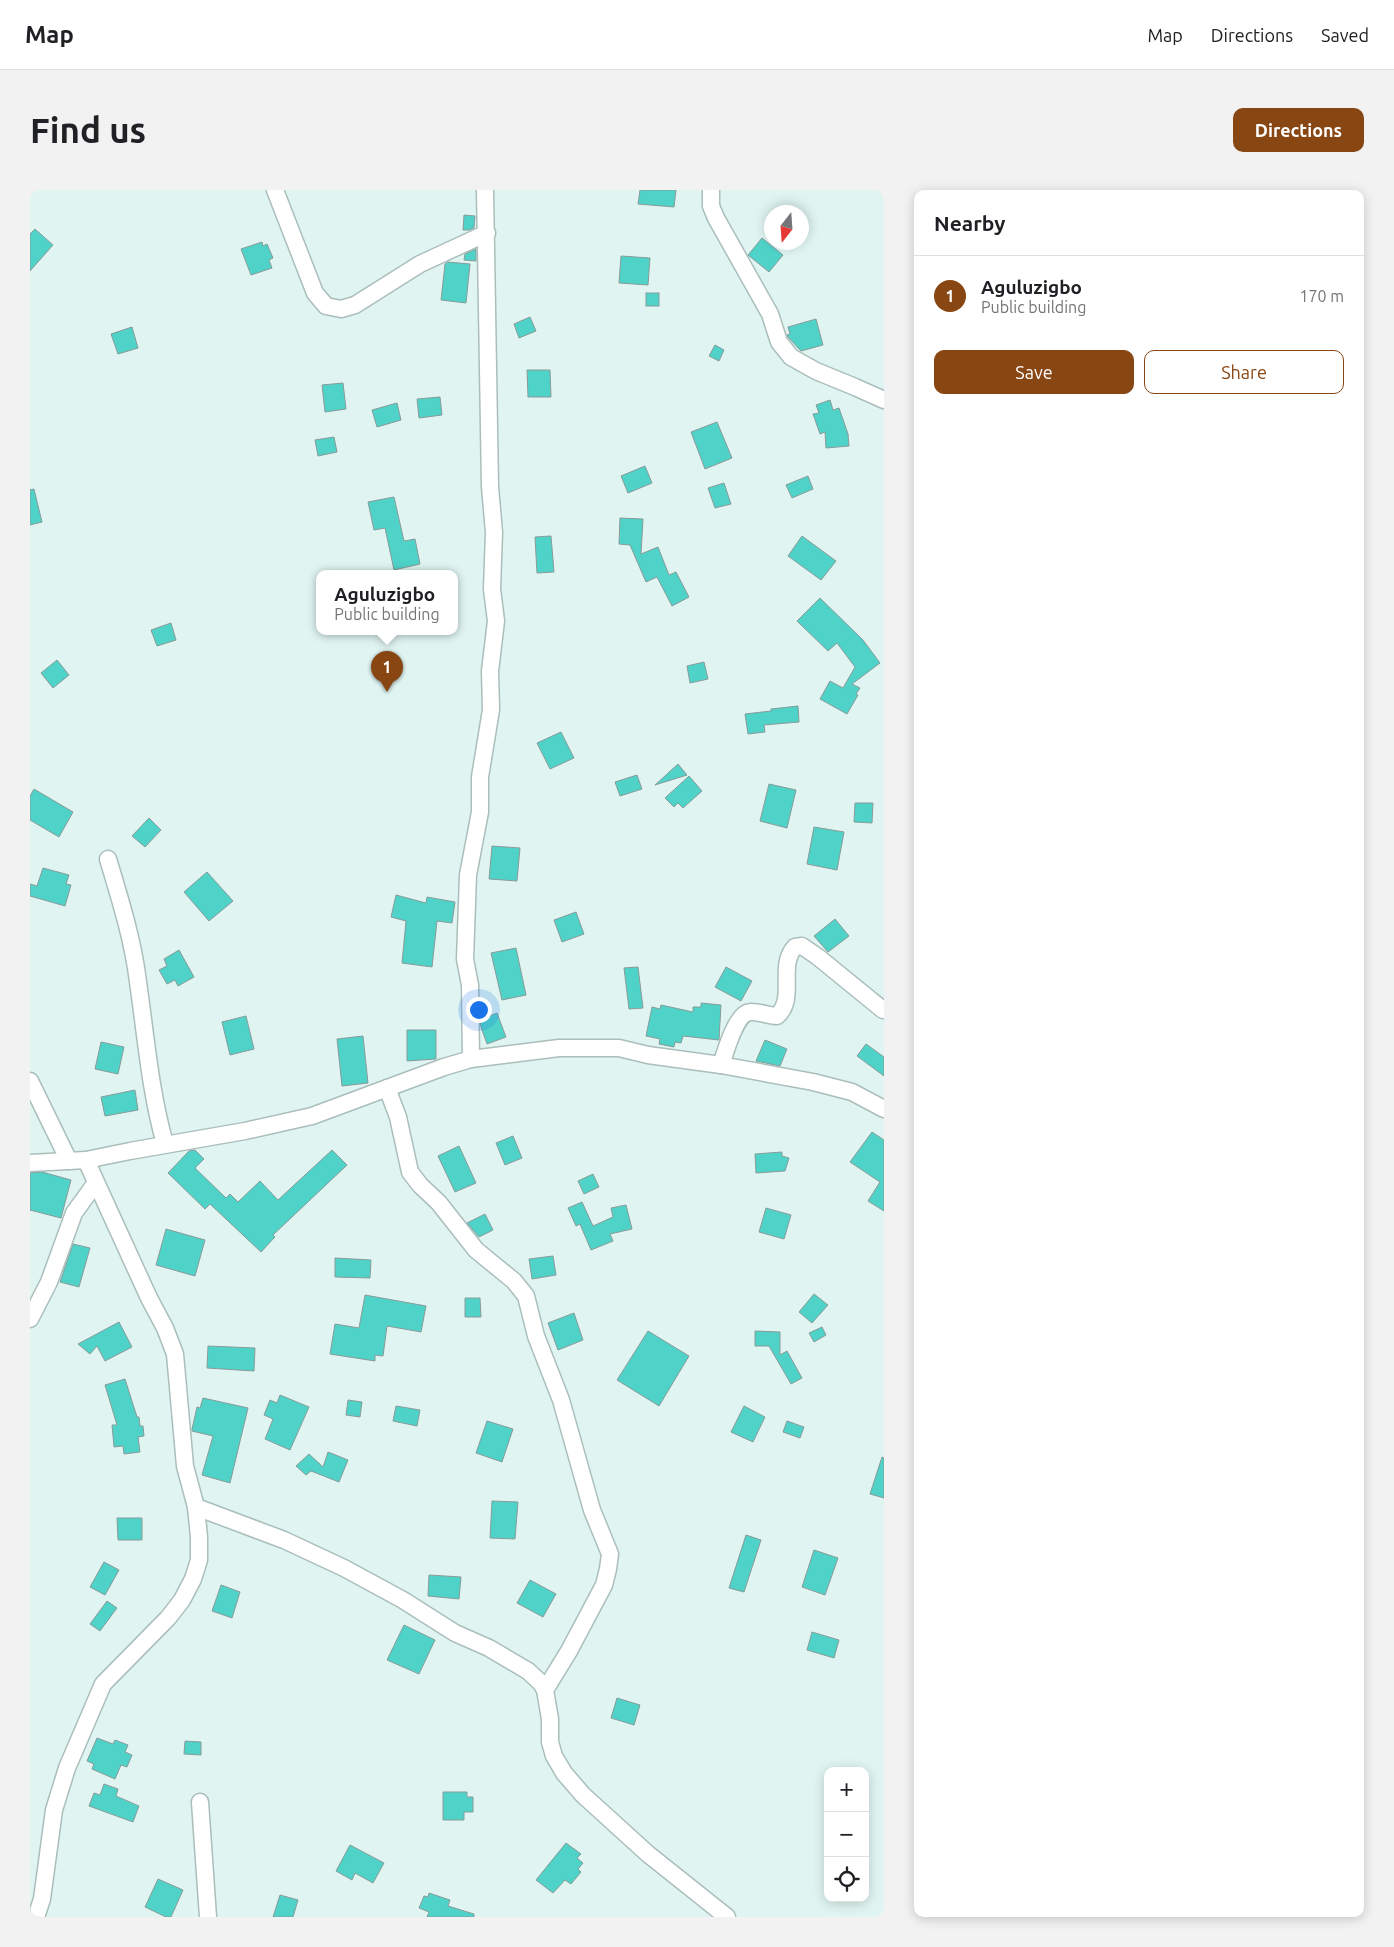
<!DOCTYPE html>
<meta charset="utf-8">
<style>
:root{--surface:#fff;--page:#f2f2f2;--text:#202124;--muted:#757577;--line:#e0e0e0;--accent:#884613}
body{margin:0;font-family:Ubuntu,sans-serif;background:var(--page);color:var(--text)}
.controls{position:absolute;right:15px;bottom:15px;display:grid;overflow:hidden;border-radius:10px;box-shadow:0 2px 12px #0003}
.controls button{width:45px;height:45px;display:grid;place-items:center;padding:0;border:0;border-bottom:1px solid var(--line);background:var(--surface);color:var(--text);font:25px sans-serif}
.compass{position:absolute;left:734px;top:15px;width:45px;height:45px;border-radius:50%;background:var(--surface);box-shadow:0 2px 12px #0003;rotate:197deg}
.you{position:absolute;left:448px;top:819px;width:18px;height:18px;margin:-12px;border:4px solid #fff;border-radius:50%;background:#1a73e8;box-shadow:0 0 0 8px #1a73e833}
.badge{display:grid;place-items:center;width:32px;height:32px;border-radius:50%;background:var(--accent);color:#fff;font-size:16px;font-weight:700}
.pin{position:absolute;translate:-50% -41px;filter:drop-shadow(0 1px 2px #0008)}
.pin::after{content:'';position:absolute;top:26px;width:18px;height:15px;background:inherit;clip-path:polygon(0 0,100% 0,50% 100%)}
.popup{position:absolute;left:286px;top:380px;width:142px;height:65px;box-sizing:border-box;display:grid;place-content:center;border-radius:10px;background:var(--surface);filter:drop-shadow(0 1px 4px #0005);font-size:16px;white-space:nowrap;color:var(--muted)}
.popup b{font-size:19px;color:var(--text)}
.popup::after{content:'';position:absolute;left:50%;top:100%;margin-left:-10px;border:10px solid transparent;border-top-color:var(--surface)}
.list{margin:0;padding:0;list-style:none}
h2{display:flex;justify-content:space-between;align-items:center;height:65px;margin:0;padding:0 20px;font-size:21px}
h2 small{font-size:16px;font-weight:400;color:var(--muted)}
.list li{display:grid;grid-template-columns:32px 1fr auto;gap:15px;align-items:center;box-sizing:border-box;height:80px;padding:0 20px;border-top:1px solid var(--line)}
.list b{display:block;font-size:19px;white-space:nowrap}
.list p{margin:0;font-size:16px;white-space:nowrap;color:var(--muted)}
.list em{font-size:16px;font-style:normal;color:var(--muted)}
.actions{display:flex;gap:10px;padding:15px 20px}
.actions a{flex:1;padding:11px 0;border:1px solid var(--accent);border-radius:10px;text-align:center;font-size:18px;color:var(--accent)}
.actions .main{background:var(--accent);color:#fff}
.icon{flex:none;width:28px;height:28px;fill:none;stroke:currentColor;stroke-width:2;stroke-linecap:round;stroke-linejoin:round}
.map{position:relative;flex:none;width:854px;height:1727px;overflow:hidden;border-radius:10px}
header{display:flex;align-items:center;gap:30px;box-sizing:border-box;height:70px;padding:0 25px;background:var(--surface);border-bottom:1px solid var(--line)}
header strong{font-size:24px}
nav{display:flex;gap:28px;margin-inline-start:auto;font-size:18px}
.intro{display:flex;align-items:center;justify-content:space-between;box-sizing:border-box;height:120px;padding:0 30px}
h1{margin:0;font-size:35px}
.button{padding:12px 22px;border-radius:10px;background:var(--accent);color:#fff;font-size:18px;font-weight:700}
main{display:flex;gap:30px;padding:0 30px}
aside{flex:1;background:var(--surface);border-radius:10px;box-shadow:0 2px 12px #0003}
.map>svg:first-child{display:block}
</style>
<header>
<strong>Map</strong>
<nav><a>Map</a><a>Directions</a><a>Saved</a></nav>
</header>
<div class="intro"><h1>Find us</h1><a class="button">Directions</a></div>
<main>
<div class="map">
<svg width="854" height="1727" viewBox="0 0 854 1727">
<rect width="100%" height="100%" fill="#e0f5f2"/>
<g fill="#4fd3c9" stroke="#889b99">
<polygon points="610,0 646,0 644,17 608,14"/>
<polygon points="434,25 445,26 444,38 439,40 433,40"/>
<polygon points="5,39 23,55 0,81 0,44"/>
<polygon points="732,48 753,65 739,82 718,65"/>
<polygon points="232,52 233,56 237,54 243,68 239,70 242,78 221,85 211,59"/>
<polygon points="446,59 446,71 434,70 435,64"/>
<polygon points="591,66 620,68 618,95 589,93"/>
<polygon points="418,72 440,74 436,113 411,110 415,74"/>
<rect x="616" y="103" width="13" height="13"/>
<polygon points="500,127 506,141 489,148 484,134"/>
<polygon points="786,129 793,155 771,161 758,147 757,145 760,144 758,137"/>
<polygon points="102,137 108,158 88,164 81,144"/>
<polygon points="685,155 694,160 689,171 679,166"/>
<polygon points="497,180 520,180 521,207 498,207"/>
<polygon points="313,193 316,219 295,222 292,195"/>
<polygon points="410,207 412,225 389,228 387,209"/>
<polygon points="800,210 803,220 809,218 818,244 819,256 796,258 795,242 790,244 783,224 789,223 786,215"/>
<polygon points="367,213 371,230 347,237 342,220"/>
<polygon points="687,232 702,268 675,279 661,242"/>
<polygon points="304,247 307,262 288,266 285,250"/>
<polygon points="615,276 622,293 598,303 591,286"/>
<polygon points="778,286 783,299 762,308 756,295"/>
<polygon points="694,293 701,314 685,318 678,298"/>
<polygon points="4,299 12,332 0,335 0,300"/>
<polygon points="364,307 374,351 385,349 390,374 364,380 355,338 344,340 338,312"/>
<polygon points="590,328 613,329 611,364 628,357 639,385 646,382 659,407 642,416 627,387 616,392 600,355 589,354"/>
<polygon points="521,346 524,382 507,383 505,347"/>
<polygon points="772,346 806,371 791,390 758,366"/>
<polygon points="790,408 833,450 850,473 822,494 830,498 826,504 828,505 817,524 790,509 800,491 813,498 825,477 807,453 798,461 767,431"/>
<polygon points="141,433 146,450 127,456 121,440"/>
<polygon points="27,470 39,485 23,498 11,483"/>
<polygon points="674,472 678,489 660,493 657,476"/>
<polygon points="768,516 769,532 734,535 735,542 718,544 715,524 741,521 741,519"/>
<polygon points="531,542 544,568 520,579 507,553"/>
<polygon points="648,574 657,585 625,595"/>
<polygon points="607,585 612,599 590,606 585,592"/>
<polygon points="659,586 672,601 653,618 648,613 644,617 635,608"/>
<polygon points="739,594 766,600 757,638 730,631"/>
<polygon points="4,599 43,622 29,647 0,630 0,606"/>
<polygon points="825,613 843,613 842,633 824,632"/>
<polygon points="119,628 131,640 115,657 102,646"/>
<polygon points="784,637 814,642 807,680 777,674"/>
<polygon points="462,656 490,658 487,691 459,689"/>
<polygon points="13,678 39,685 36,694 41,695 35,716 0,706 0,694 7,696"/>
<polygon points="177,682 203,711 179,731 154,702"/>
<polygon points="366,705 396,713 397,707 425,712 422,733 407,731 402,777 372,773 376,731 361,727"/>
<polygon points="546,722 554,744 532,752 524,730"/>
<polygon points="805,729 819,746 798,762 784,746"/>
<polygon points="486,758 496,805 472,810 461,763"/>
<polygon points="149,760 164,787 148,796 145,790 137,794 129,780 137,776 134,769"/>
<polygon points="608,777 613,818 599,819 594,778"/>
<polygon points="696,777 722,791 711,811 685,797"/>
<polygon points="671,813 691,815 689,850 653,846 651,853 645,852 644,857 629,854 630,849 616,846 622,817 630,819 631,815 663,822 663,817 671,817"/>
<polygon points="467,823 476,847 457,854 451,837 450,830"/>
<polygon points="216,826 224,859 200,865 192,832"/>
<polygon points="377,840 406,840 406,869 377,871"/>
<polygon points="333,846 338,893 312,896 307,849"/>
<polygon points="735,850 757,859 750,876 726,871"/>
<polygon points="71,852 94,857 88,884 65,879"/>
<polygon points="836,854 854,867 854,886 827,866"/>
<polygon points="105,900 108,920 75,926 71,907"/>
<polygon points="842,942 854,950 854,1021 838,1011 850,992 820,972"/>
<polygon points="483,946 492,968 475,975 466,953"/>
<polygon points="429,956 446,993 425,1002 408,966"/>
<polygon points="165,960 174,969 165,978 196,1008 200,1004 208,1012 230,991 248,1010 302,960 317,975 243,1045 245,1047 231,1062 180,1014 175,1019 138,983 159,961"/>
<polygon points="752,962 752,966 759,968 755,981 726,983 725,964"/>
<polygon points="12,982 41,990 31,1028 0,1020 0,983"/>
<polygon points="563,984 569,997 554,1004 548,991"/>
<polygon points="552,1012 563,1036 583,1027 581,1018 596,1015 602,1039 580,1044 583,1051 561,1060 550,1034 546,1036 538,1018"/>
<polygon points="736,1018 761,1025 754,1049 729,1042"/>
<polygon points="455,1024 463,1040 449,1047 437,1033"/>
<polygon points="136,1039 175,1050 165,1086 126,1075"/>
<polygon points="43,1054 60,1058 49,1097 30,1092"/>
<polygon points="523,1066 526,1085 502,1089 499,1069"/>
<polygon points="305,1068 341,1070 340,1088 305,1087"/>
<polygon points="784,1104 798,1115 782,1133 769,1122"/>
<polygon points="335,1105 396,1116 391,1142 357,1136 353,1166 345,1165 345,1171 300,1164 305,1134 329,1138"/>
<polygon points="435,1108 450,1108 451,1127 435,1127"/>
<polygon points="544,1123 553,1150 528,1160 518,1133"/>
<polygon points="89,1132 102,1157 75,1171 67,1156 60,1164 48,1154"/>
<polygon points="792,1137 796,1145 784,1152 779,1143"/>
<polygon points="618,1141 659,1166 629,1216 587,1190"/>
<polygon points="725,1141 750,1142 750,1165 757,1161 772,1188 761,1194 739,1156 725,1156"/>
<polygon points="178,1156 225,1158 224,1181 177,1178"/>
<polygon points="95,1189 107,1227 109,1227 110,1236 113,1236 114,1246 108,1247 110,1262 94,1264 93,1256 84,1257 82,1235 87,1235 75,1195"/>
<polygon points="250,1205 279,1217 260,1260 235,1249 243,1229 234,1225 240,1210 247,1213"/>
<polygon points="173,1208 218,1218 200,1293 172,1285 183,1246 162,1241 162,1239 167,1217 170,1218"/>
<polygon points="318,1210 332,1212 330,1227 316,1225"/>
<polygon points="366,1216 390,1220 387,1236 363,1231"/>
<polygon points="714,1216 735,1227 723,1252 701,1242"/>
<polygon points="457,1231 483,1239 472,1272 446,1263"/>
<polygon points="757,1231 774,1237 770,1248 753,1242"/>
<polygon points="298,1262 318,1270 309,1292 281,1281 276,1285 266,1276 279,1264 293,1277"/>
<polygon points="852,1267 854,1268 854,1308 840,1304"/>
<polygon points="462,1311 488,1312 485,1349 460,1348"/>
<polygon points="87,1328 112,1328 112,1350 88,1350"/>
<polygon points="716,1345 731,1350 714,1402 699,1398"/>
<polygon points="784,1360 808,1368 795,1405 772,1397"/>
<polygon points="74,1372 89,1380 75,1405 60,1397"/>
<polygon points="399,1385 431,1387 429,1409 398,1406"/>
<polygon points="500,1390 526,1404 513,1427 487,1413"/>
<polygon points="191,1395 210,1402 202,1428 182,1421"/>
<polygon points="77,1411 87,1418 70,1441 60,1434"/>
<polygon points="374,1435 405,1450 389,1484 357,1470"/>
<polygon points="782,1442 809,1450 804,1468 777,1460"/>
<polygon points="587,1508 610,1515 604,1535 581,1528"/>
<polygon points="67,1548 83,1554 85,1550 98,1555 95,1562 102,1565 97,1577 91,1575 85,1589 62,1579 64,1574 57,1571"/>
<polygon points="155,1551 171,1552 171,1565 154,1564"/>
<polygon points="74,1594 88,1599 86,1606 109,1616 103,1632 59,1616 64,1603 70,1605"/>
<polygon points="413,1602 437,1602 437,1607 443,1607 443,1622 434,1622 434,1630 413,1630"/>
<polygon points="536,1653 551,1664 547,1668 553,1673 548,1679 551,1682 541,1694 535,1690 523,1703 506,1690"/>
<polygon points="320,1655 354,1673 343,1693 325,1683 322,1690 306,1681"/>
<polygon points="128,1689 153,1700 141,1727 136,1727 115,1717"/>
<polygon points="399,1703 420,1710 418,1716 444,1724 444,1727 397,1727 399,1722 389,1718 394,1706 398,1707"/>
<polygon points="250,1705 268,1710 263,1727 243,1727"/>
</g>
<g fill="none" stroke-linecap="round" stroke-linejoin="round">
<g stroke="#aabebb" stroke-width="19">
<g id="street">
<polyline points="245,0 285,103 296,116 311,119 325,115 390,74 457,43"/>
<polyline points="681,0 681,16 686,28 740,124 749,152 761,167 786,181 825,197 854,210"/>
<path d="M78,669C90,709 103,750 108,792C116,847 120,901 135,954"/>
<polyline points="441,869 440,795 435,769 438,685 450,622 450,587 461,520 460,481 466,431 462,399 464,342 460,297 455,0"/>
<path d="M691,875C695,863 706,823 720,822C728,821 739,826 747,826C767,808 747,776 765,757L772,756L788,767L853,820"/>
<polyline points="0,891 39,971"/>
<polyline points="357,898 368,927 380,982 390,995 409,1013 446,1060 484,1091 496,1106 506,1146 531,1210 562,1320 580,1364 578,1379 574,1395 539,1461 515,1500"/>
<polyline points="0,973 56,970 100,961 215,941 282,926 414,877 441,869 529,858 589,858 618,865 691,875 783,892 822,902 854,919"/>
<polyline points="0,1129 19,1092 44,1023 65,994"/>
<polyline points="166,1317 254,1350 314,1378 373,1410 425,1443 459,1458 498,1481 511,1493 515,1500 520,1529 520,1552 524,1566 534,1583 553,1605 618,1664 697,1727"/>
<polyline points="170,1612 178,1727"/>
<polyline points="6,1727 12,1709 24,1620 37,1578 73,1494 138,1428 152,1410 163,1389 169,1370 169,1347 166,1317 155,1276 145,1164 135,1138 119,1108 56,970"/>
</g>
</g>
<use href="#street" stroke="#fff" stroke-width="16"/>
</g>
</svg>
<div class="controls">
<button>+</button>
<button>−</button>
<button><svg class="icon" aria-label="locate" viewBox="0 0 24 24"><circle cx="12" cy="12" r="6"/><path d="M12 2v4M12 18v4M2 12h4M18 12h4"/></svg></button>
</div>
<svg class="compass" viewBox="-18 -18 36 36"><path d="M0-13l5 13h-10z" fill="#e53935"/><path d="M0 13l5-13h-10z" fill="#757577"/></svg>
<div class="you"></div>
<div class="pin badge" style="left:357px;top:502px">1</div>
<div class="popup"><b>Aguluzigbo</b>Public building</div>
</div>
<aside>
<h2>Nearby<small></small></h2>
<ul class="list">
<li><span class="badge">1</span><div><b>Aguluzigbo</b><p>Public building</p></div><em>170 m</em></li>
</ul>
<div class="actions"><a class="main">Save</a><a>Share</a></div>
</aside>
</main>
